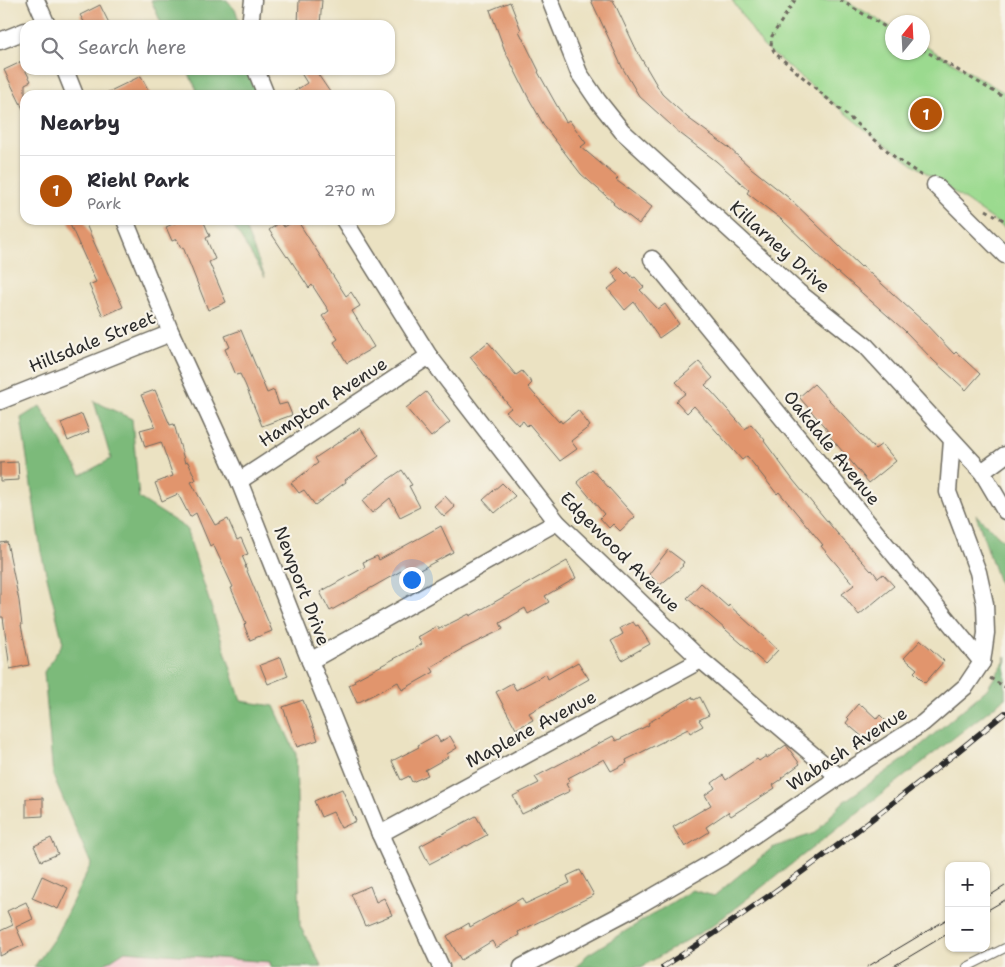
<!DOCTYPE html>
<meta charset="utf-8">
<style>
:root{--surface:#fff;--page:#f7f7f7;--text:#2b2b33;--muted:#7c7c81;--line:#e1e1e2;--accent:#b45309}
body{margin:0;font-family:"Shantell Sans",sans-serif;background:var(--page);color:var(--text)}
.controls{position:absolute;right:15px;bottom:15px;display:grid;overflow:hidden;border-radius:10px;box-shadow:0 1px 4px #0004}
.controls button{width:45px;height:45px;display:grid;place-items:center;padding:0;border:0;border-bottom:1px solid var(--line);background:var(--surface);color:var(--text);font:25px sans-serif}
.compass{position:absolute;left:885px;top:15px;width:45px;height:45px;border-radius:50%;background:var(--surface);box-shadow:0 1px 4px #0004;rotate:18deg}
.you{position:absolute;left:411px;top:579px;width:18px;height:18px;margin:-12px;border:4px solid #fff;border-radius:50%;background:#1a73e8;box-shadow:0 0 0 8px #1a73e833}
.badge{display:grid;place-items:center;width:32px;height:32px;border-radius:50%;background:var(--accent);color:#fff;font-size:16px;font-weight:700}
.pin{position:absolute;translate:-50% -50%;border:2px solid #fff;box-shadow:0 1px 5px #0006}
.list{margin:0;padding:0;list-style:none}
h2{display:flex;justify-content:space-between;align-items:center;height:65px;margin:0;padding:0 20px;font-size:21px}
h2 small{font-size:16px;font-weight:400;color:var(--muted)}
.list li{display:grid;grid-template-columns:32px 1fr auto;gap:15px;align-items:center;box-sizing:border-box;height:70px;padding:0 20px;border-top:1px solid var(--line)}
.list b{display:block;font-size:19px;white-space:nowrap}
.list p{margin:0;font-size:16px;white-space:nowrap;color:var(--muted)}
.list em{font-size:16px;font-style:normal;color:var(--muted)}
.icon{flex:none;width:28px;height:28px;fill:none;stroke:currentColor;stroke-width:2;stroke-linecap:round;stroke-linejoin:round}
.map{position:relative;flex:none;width:1005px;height:967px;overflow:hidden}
.search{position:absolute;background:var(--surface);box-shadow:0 1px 4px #0004;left:20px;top:20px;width:375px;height:55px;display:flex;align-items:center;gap:12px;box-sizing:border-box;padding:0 18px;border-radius:15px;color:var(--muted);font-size:19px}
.panel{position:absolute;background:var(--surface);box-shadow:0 1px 4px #0004;left:20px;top:90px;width:375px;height:135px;border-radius:15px}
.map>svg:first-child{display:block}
</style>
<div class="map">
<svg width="1005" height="967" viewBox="0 0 1005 967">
<rect width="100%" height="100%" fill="#f7f3e8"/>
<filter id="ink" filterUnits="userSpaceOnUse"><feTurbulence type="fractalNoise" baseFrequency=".02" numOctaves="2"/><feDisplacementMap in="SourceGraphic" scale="10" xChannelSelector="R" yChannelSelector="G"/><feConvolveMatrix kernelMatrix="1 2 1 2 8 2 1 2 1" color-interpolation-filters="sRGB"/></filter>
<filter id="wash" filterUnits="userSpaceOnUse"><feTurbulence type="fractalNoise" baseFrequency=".0096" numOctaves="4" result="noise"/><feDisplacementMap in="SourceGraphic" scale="20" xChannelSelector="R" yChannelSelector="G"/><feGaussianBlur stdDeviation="1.12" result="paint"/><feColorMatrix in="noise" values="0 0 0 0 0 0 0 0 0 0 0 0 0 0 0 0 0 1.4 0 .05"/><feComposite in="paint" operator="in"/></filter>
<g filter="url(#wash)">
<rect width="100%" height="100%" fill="#ebe2c2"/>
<polygon fill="#f7cfd4" points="125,951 270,962 271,967 100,967"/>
<polygon fill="#9bda8f" stroke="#63825d" points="732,0 845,0 892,28 892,52 922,52 923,45 1005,93 1005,228 872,135 763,46"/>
<g fill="#7cba7a" stroke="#547252">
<polygon points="151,0 227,0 236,11 240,25 162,25"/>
<polygon points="187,70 254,70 262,95 198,95 196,88"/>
<polygon points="230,220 242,220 265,277"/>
<polygon points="94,401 132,419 139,498 186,528 241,701 274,706 296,754 300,926 322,967 271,967 270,962 125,951 100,967 34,967 55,937 91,864 53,776 44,672 63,643 41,552 21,418 40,406 81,475 111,459"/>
<polygon points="976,515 1005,542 1005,600"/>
<polygon points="1005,656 1005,698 712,926 641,967 576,967 587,955 692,890 714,896 772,848 815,833 843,802 906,758 987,689 1005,661"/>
</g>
<g id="blocks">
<g fill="#e1956d">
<polygon points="299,0 322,0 320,25 298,24"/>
<polygon points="591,0 613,0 638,53 662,94 688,118 728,147 751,168 789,198 861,267 862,266 923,321 954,354 956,352 980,374 966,390 934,361 904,330 838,272 837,273 781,219 747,193 749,190 716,161 681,134 639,96 622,67"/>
<polygon points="510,2 521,30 519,31 539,71 538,72 566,122 569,120 586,143 581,147 618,178 616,180 652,207 639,224 613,204 614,203 581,174 545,127 528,97 505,51 490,10"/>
<polygon points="100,5 110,25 86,25 80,15"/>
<polygon points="21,62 31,81 25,84 25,113 4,70"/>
<polygon points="299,70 315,70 332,95 289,95 307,83"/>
<polygon points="141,76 151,95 102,95"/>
<polygon points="68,220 84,220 123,307 103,316 89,285 96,282"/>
<polygon points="182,220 203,220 210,236 206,238 215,259 209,262 226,302 208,310 183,247 181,248 177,239 172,241 166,227"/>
<polygon points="297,220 346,296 351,292 360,306 352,311 374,347 347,363 334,342 338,339 322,316 329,311 312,285 309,288 288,256 287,257 269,230 281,222 284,227"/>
<polygon points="619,267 626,274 628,272 633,278 635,277 644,287 640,290 658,309 665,304 679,324 659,338 634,302 625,310 608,289 618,281 612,273"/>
<polygon points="241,330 267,393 274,390 279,405 287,403 292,415 262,426 245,384 240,374 236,375 225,349 230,347 225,336"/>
<polygon points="488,342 516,375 522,371 532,383 528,387 559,422 560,420 562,423 578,410 590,426 571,441 577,449 560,461 529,424 527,426 523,421 518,425 506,412 511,408 470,357"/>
<polygon points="699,362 713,378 705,385 711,391 745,429 751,424 765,440 764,441 793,480 837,533 871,571 872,570 878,578 883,574 894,586 859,615 842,594 854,585 821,546 823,545 779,492 777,494 747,456 742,460 694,406 687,413 676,401 686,393 676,382"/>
<polygon points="814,384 875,449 882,444 896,461 869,483 827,433 829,432 799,397"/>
<polygon points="155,390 170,425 174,424 185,463 188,462 196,480 191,482 215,525 228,519 237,540 241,538 248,554 242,556 246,565 245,566 272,631 250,640 244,625 246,623 231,588 233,587 213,544 210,546 196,513 190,517 178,494 162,501 155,483 173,476 161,442 145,447 140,430 155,426 141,395"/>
<polygon points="426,392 450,422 431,437 406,408"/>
<polygon points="82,414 89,432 68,441 61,423"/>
<polygon points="360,428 379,456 345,480 346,482 315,505 304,490 299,493 291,483 318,463 315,458"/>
<polygon points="18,462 19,480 0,481 0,463"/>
<polygon points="592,469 635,517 620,531 613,524 609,528 600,518 604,514 577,482"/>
<polygon points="402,470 412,485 409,486 420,507 400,517 390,498 372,513 362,501 386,481"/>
<polygon points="502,483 515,496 495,513 483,500"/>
<polygon points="445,496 455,507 444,517 434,506"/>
<polygon points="441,526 453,552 405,578 401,571 330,611 320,592 365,567 363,562 377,556 379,560"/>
<polygon points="7,542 19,601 22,625 21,625 29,665 10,669 3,617 0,617 0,543"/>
<polygon points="668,550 684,562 682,565 683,566 660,585 649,574"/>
<polygon points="567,561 576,578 545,596 549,602 528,614 525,608 500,623 503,629 460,650 431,667 434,672 402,690 398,682 357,703 349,685 355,682 354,680 422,644 418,637 437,626 439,629 469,614 470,616"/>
<polygon points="701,583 728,607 729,605 778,650 765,664 702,609 701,610 687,598"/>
<polygon points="633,622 636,626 638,625 650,644 622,660 611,641 623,634 620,628"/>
<polygon points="921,640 944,661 925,683 914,672 917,669 904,658"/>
<polygon points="281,657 288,676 268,684 260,665"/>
<polygon points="578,662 589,679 529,713 533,720 516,729 496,692 512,683 516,690 546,674 548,679"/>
<polygon points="692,697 694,700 700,697 709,715 699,720 703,726 690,733 688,729 626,760 627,763 611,771 604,759 568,778 570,782 566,784 570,791 522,814 513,796 539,783 535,777 613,736 616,741 649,725 648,723"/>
<polygon points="303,700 318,740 297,747 283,707"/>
<polygon points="858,704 861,706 862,705 877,719 880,715 890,725 871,744 846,723 849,719 847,717"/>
<polygon points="436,735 440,742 450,736 457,748 447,754 448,757 425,770 428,775 412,782 409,776 401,780 392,761 419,747 418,745"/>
<polygon points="786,745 800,764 781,778 782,779 773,785 775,788 731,816 728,812 706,827 709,832 685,847 673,827 711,805 705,795 715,788 712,783 723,775 726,780 757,759 759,761 766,756 767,758"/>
<polygon points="342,789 356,821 341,828 333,812 321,817 314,801"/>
<polygon points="43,798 43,816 26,817 26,799"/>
<polygon points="476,816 487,835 467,846 466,845 429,864 420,846"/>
<polygon points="51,838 58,854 41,861 34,846"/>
<polygon points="580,870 594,895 518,932 519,935 496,948 492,941 461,960 447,936 469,923 470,927 522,898 525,904 570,883 567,876"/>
<polygon points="42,876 68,888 58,909 32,898"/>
<polygon points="370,886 376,902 384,898 392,915 365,926 351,894"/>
<polygon points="26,902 33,919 16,927 24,945 0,956 0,931 13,925 7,911"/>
</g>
</g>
</g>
<g filter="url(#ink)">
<use href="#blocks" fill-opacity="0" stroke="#6e6b60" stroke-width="1"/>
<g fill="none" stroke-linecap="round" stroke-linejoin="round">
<g stroke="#6e6b60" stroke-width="10">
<polyline id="service" points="967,967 1005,948"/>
</g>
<g stroke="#6e6b60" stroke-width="19">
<g id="minor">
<polyline points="36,0 47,25"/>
<polyline points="550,0 579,73 598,101 622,131 798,292 866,346 982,472 1005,511"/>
<polyline points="250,25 253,0"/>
<polyline points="0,41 25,31"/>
<polyline points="65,70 75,95"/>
<polyline points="256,70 266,95"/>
<polyline points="935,185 1005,255"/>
<polyline points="125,220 171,333 239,481 310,661 380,834 441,967"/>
<polyline points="344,220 429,356 557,522 701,660 839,777"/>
<polyline points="652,259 982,662"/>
<polyline points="0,401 171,333"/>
<polyline points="982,472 1005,455"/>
<polyline points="239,481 429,356"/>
<polyline points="310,661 557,522"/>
<polyline points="380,834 701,660"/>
<polyline points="522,967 632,909 722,857 839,777 923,723 966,686 982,662 986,633 985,604 978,572 948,492 952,440"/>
</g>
</g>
<g stroke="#6e6b60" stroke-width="3" stroke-dasharray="4 4" stroke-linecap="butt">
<polyline points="795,0 772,36 771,46 775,53 897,159 924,177"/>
<polyline points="840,0 892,31"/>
<polyline points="922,49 1005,98"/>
<polyline points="986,210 1005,221"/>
<polyline points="990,678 1005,687"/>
</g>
<use href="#service" stroke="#fff" stroke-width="8"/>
<use href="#minor" stroke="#fff" stroke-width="16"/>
<g stroke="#2b2b2b" stroke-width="1">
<polyline points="986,898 1005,886"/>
<polyline points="986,911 1005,900"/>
<polyline points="867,967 949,918"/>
<polyline points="892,967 949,933"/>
</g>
<g stroke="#2b2b2b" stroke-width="5.5">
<path id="rail" d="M663,967C783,891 895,803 1005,713"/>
</g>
<use href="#rail" stroke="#f7f3e8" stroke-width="4" stroke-dasharray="11" stroke-linecap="butt"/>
</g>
</g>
<g text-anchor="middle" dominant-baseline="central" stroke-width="4.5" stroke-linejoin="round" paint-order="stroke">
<g font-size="18" fill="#2b2b2b" stroke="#f7f3e8">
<text transform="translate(780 247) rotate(42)">Killarney Drive</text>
<text transform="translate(92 342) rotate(-22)">Hillsdale Street</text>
<text transform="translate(323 402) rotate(-33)">Hampton Avenue</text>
<text transform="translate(832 448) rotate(51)">Oakdale Avenue</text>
<text transform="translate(620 552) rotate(45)">Edgewood Avenue</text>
<text transform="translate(302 586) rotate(69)">Newport Drive</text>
<text transform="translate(531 729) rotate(-28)">Maplene Avenue</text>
<text transform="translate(847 749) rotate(-33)">Wabash Avenue</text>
</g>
</g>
</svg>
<div class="controls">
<button>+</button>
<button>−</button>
</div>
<svg class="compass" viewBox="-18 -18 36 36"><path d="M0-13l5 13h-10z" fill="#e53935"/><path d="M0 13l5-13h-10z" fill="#7c7c81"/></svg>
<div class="you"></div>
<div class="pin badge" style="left:926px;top:114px">1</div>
<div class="search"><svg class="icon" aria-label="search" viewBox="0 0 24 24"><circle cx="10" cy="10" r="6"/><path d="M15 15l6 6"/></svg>Search here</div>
<section class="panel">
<h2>Nearby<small></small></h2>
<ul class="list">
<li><span class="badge">1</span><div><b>Riehl Park</b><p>Park</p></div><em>270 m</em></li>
</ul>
</section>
</div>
